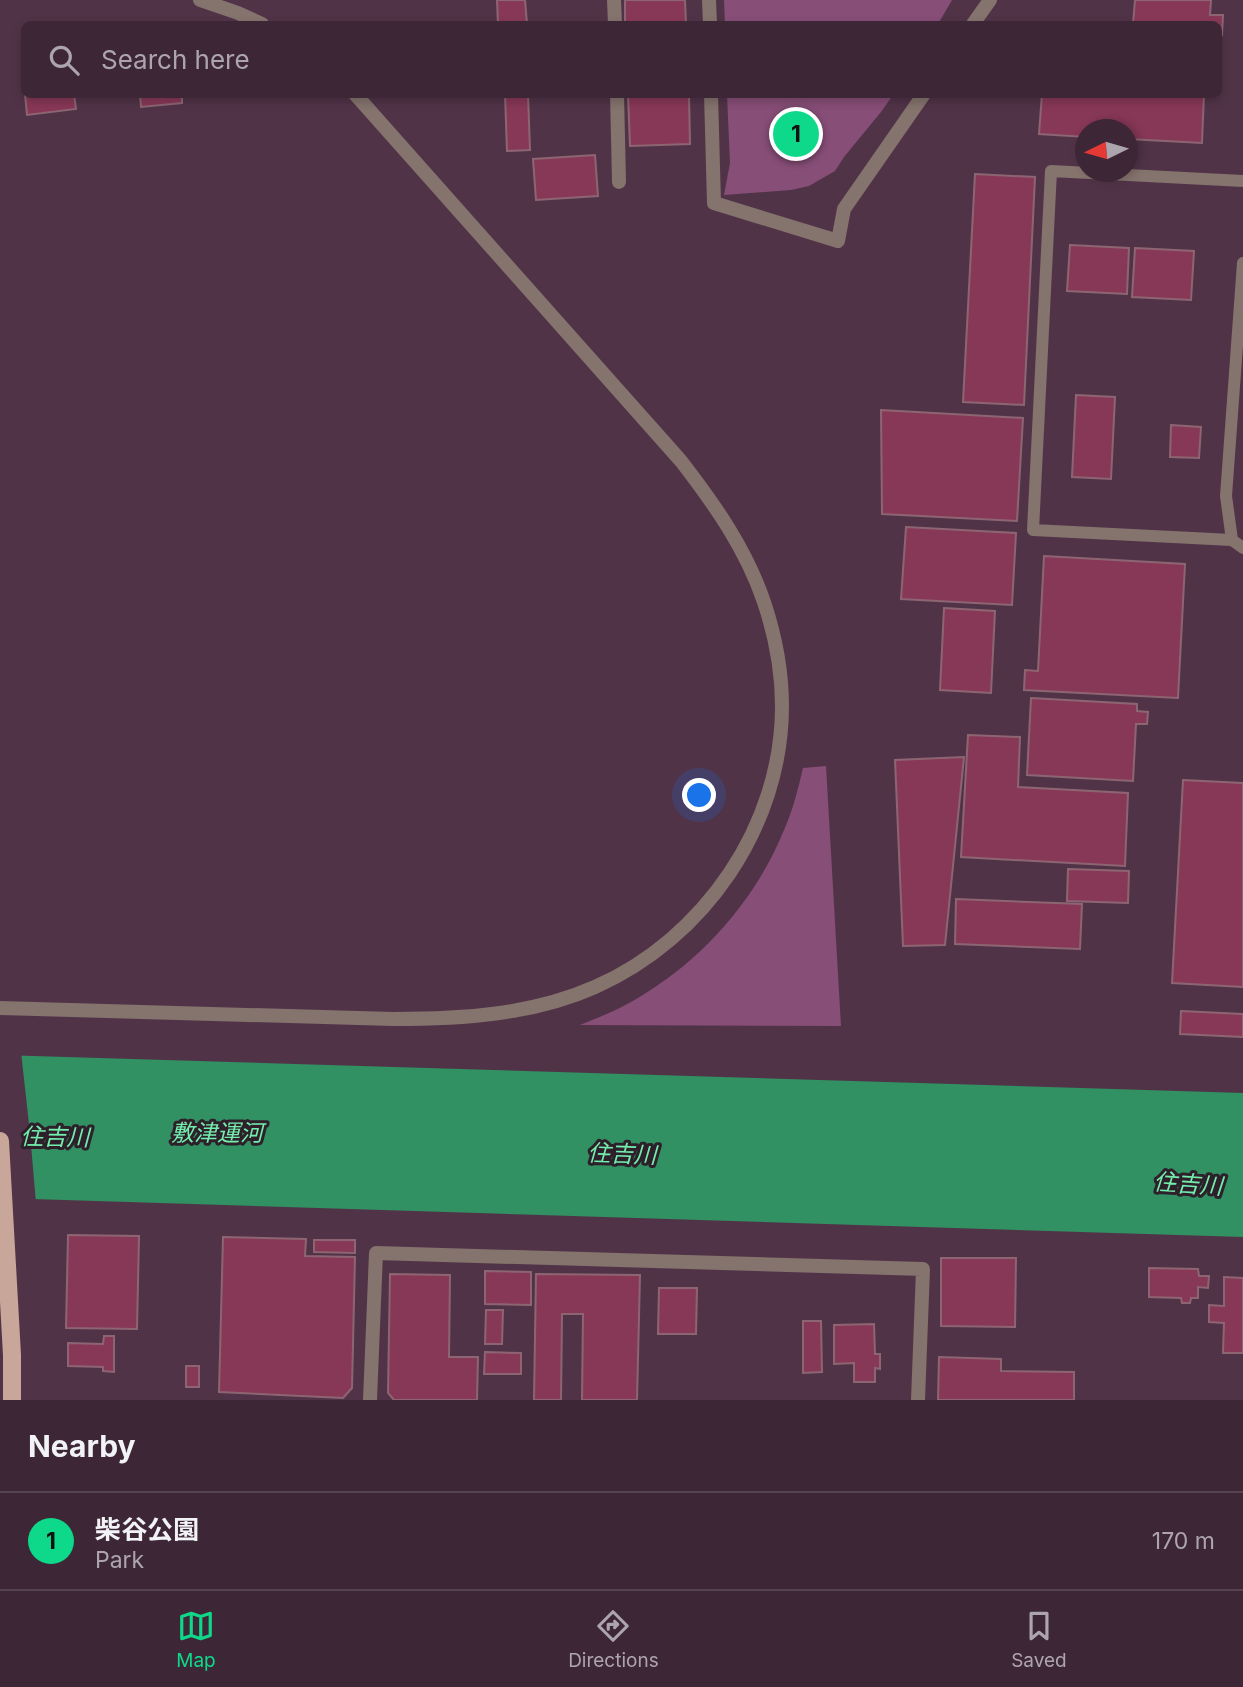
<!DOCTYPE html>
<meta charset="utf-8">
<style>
:root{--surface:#3d2636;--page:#483242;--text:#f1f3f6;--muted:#ada5ad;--line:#564351;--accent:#0ed98a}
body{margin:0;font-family:Inter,"Noto Sans JP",sans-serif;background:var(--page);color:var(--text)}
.compass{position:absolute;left:1075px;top:119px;width:63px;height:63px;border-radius:50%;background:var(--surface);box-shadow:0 4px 10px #0003;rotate:265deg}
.you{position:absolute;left:700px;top:796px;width:24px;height:24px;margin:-18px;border:5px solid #fff;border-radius:50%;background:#1a73e8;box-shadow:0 0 0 10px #1a73e833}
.badge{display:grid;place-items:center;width:46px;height:46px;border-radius:50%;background:var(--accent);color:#111;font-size:23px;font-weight:700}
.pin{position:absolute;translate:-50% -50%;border:4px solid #fff;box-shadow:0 2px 7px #0006}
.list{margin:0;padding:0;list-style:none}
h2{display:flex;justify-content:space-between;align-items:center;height:91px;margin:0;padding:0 28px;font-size:30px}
h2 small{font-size:23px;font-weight:400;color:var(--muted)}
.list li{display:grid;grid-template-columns:46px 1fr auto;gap:21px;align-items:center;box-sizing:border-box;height:98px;padding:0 28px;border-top:2px solid var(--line)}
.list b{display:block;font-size:26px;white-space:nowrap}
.list p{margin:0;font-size:23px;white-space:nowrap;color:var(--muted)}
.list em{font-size:23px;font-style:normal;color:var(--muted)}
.icon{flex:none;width:38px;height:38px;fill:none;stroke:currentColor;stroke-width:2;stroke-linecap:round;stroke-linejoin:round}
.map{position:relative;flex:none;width:1243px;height:1400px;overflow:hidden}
.search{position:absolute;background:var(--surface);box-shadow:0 4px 10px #0003;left:21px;right:21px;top:21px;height:77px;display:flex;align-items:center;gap:18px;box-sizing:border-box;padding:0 24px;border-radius:10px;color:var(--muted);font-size:26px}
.sheet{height:189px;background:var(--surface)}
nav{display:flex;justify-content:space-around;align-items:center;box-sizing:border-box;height:98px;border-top:2px solid var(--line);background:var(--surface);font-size:19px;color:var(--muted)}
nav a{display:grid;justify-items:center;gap:4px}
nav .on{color:var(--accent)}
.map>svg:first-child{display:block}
</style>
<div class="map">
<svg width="1243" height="1400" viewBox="0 0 1243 1400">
<rect width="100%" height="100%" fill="#513348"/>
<g fill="#874e77">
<polygon points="724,0 952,0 938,24 725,24"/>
<polygon points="727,95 727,94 893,95 881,112 844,157 835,171 809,186 791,190 724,195 730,163"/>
<path d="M826,766L841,1026L580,1025C600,1017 620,1009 638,998C703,960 756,899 784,830C793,810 798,789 803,768Z"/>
</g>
<polygon fill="#319162" points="0,1055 1243,1093 1243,1237 0,1198"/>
<polygon fill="#513348" points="0,1051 21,1052 30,1133 36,1203 0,1201"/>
<g fill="#883857" stroke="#8d6572" stroke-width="2">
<polygon points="497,0 525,0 527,24 498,24"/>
<polygon points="625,0 685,0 686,24 625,24"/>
<polygon points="1135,0 1211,0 1210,15 1223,15 1222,35 1218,35 1218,24 1133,24"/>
<polygon points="25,94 74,94 76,109 27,115"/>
<polygon points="140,94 182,94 182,103 141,107"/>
<polygon points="505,94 528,94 530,150 507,151"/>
<polygon points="628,94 689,94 690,144 630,146"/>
<polygon points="1042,94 1204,94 1202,143 1128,139 1128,130 1086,130 1086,137 1039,134"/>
<polygon points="595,155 598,196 536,200 533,159"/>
<polygon points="975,174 1035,177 1024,405 963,402"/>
<polygon points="1070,245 1129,248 1127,294 1067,291"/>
<polygon points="1135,248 1194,251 1191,300 1132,297"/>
<polygon points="1076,395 1115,397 1111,479 1072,477"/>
<polygon points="881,410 1023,418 1017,521 882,514"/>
<polygon points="1171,425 1201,427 1199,458 1170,457"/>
<polygon points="906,527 1016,533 1012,605 901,599"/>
<polygon points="1044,556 1185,564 1178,698 1024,690 1025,670 1038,671"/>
<polygon points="944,608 995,611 991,693 940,690"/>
<polygon points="1031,698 1137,704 1137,711 1148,712 1147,724 1136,724 1133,781 1027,775"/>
<polygon points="968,735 1020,737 1018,787 1128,793 1125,866 961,857"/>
<polygon points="964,757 945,945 903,946 895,760"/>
<polygon points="1183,780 1243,783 1243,987 1172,983"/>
<polygon points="1068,869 1129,871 1128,903 1067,901"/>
<polygon points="956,899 1082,904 1080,949 955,944"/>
<polygon points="1181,1011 1243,1014 1243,1037 1180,1034"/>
<polygon points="68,1235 139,1236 137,1329 66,1328"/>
<polygon points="223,1237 306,1239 305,1256 355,1257 352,1388 343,1398 219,1392"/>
<polygon points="314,1240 355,1240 355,1253 314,1252"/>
<polygon points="941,1258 1016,1258 1015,1327 941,1326"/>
<polygon points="1149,1268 1198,1269 1199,1276 1209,1276 1208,1288 1198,1287 1198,1298 1191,1298 1190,1303 1182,1303 1181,1298 1149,1297"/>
<polygon points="485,1271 531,1272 531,1305 485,1304"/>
<polygon points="390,1274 450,1275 449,1357 478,1357 477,1400 394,1400 388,1393"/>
<polygon points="536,1274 640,1275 637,1400 582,1400 583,1314 562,1314 561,1400 534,1400"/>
<polygon points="1224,1277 1243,1278 1243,1353 1223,1353 1224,1323 1209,1322 1209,1305 1224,1306"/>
<polygon points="659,1288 697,1288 696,1334 658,1334"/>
<polygon points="486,1310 503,1310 502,1344 485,1344"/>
<polygon points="803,1321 821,1321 822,1372 803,1373"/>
<polygon points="874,1324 875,1354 880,1354 880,1369 875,1368 875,1382 854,1382 854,1363 834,1364 834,1325"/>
<polygon points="104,1336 114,1336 114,1372 103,1371 103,1367 68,1366 68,1343 103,1344"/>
<polygon points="485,1352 521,1353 521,1374 484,1374"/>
<polygon points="939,1357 1001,1359 1001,1371 1074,1372 1074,1400 938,1400"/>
<rect x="186" y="1366" width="13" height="21"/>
</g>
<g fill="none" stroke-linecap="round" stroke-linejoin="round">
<g stroke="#85736d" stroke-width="12">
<polyline points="1243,263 1226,496 1232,540 1243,548"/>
<polyline points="1232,540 1033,530 1051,171 1243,181"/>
</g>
<g stroke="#85736d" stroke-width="14">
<polyline points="614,0 615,24"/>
<polyline points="709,0 710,24"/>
<polyline points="973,24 990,0"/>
<polyline points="617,94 619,182"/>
<polyline points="711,94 714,203 838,241 844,209 924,94"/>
<polyline points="370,1400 376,1253 923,1269 918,1400"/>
</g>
<g stroke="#85736d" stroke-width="14">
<polyline points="200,0 238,13 262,24"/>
<path d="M0,1008L393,1019C461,1019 532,1015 595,987C704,939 782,826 782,706C782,671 775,635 764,602C746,549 715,505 681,461L355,94"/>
</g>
<polyline stroke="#c9a69a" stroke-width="18" points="0,1141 12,1355 12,1400"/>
</g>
<g text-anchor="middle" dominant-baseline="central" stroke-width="6" stroke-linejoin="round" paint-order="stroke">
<g font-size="23" font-style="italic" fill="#73eead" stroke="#2e202a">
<text x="217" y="1133">敷津運河</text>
<text transform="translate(55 1137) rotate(1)">住吉川</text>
<text transform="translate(622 1154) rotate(2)">住吉川</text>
<text transform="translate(1188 1184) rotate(4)">住吉川</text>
</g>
</g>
</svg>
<svg class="compass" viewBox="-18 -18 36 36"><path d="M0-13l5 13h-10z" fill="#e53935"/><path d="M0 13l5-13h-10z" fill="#ada5ad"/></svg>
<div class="you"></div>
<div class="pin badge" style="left:796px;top:134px">1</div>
<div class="search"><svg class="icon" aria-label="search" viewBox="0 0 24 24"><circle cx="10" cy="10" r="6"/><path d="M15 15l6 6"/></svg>Search here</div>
</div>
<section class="sheet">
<h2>Nearby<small></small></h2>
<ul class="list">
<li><span class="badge">1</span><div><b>柴谷公園</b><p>Park</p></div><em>170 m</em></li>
</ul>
</section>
<nav>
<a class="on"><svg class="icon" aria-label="map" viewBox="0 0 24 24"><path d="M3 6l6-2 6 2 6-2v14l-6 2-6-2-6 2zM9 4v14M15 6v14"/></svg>Map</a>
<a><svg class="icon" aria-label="directions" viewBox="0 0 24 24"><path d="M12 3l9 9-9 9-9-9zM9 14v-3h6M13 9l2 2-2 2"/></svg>Directions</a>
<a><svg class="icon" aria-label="saved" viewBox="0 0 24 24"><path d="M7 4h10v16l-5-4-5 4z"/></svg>Saved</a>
</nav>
